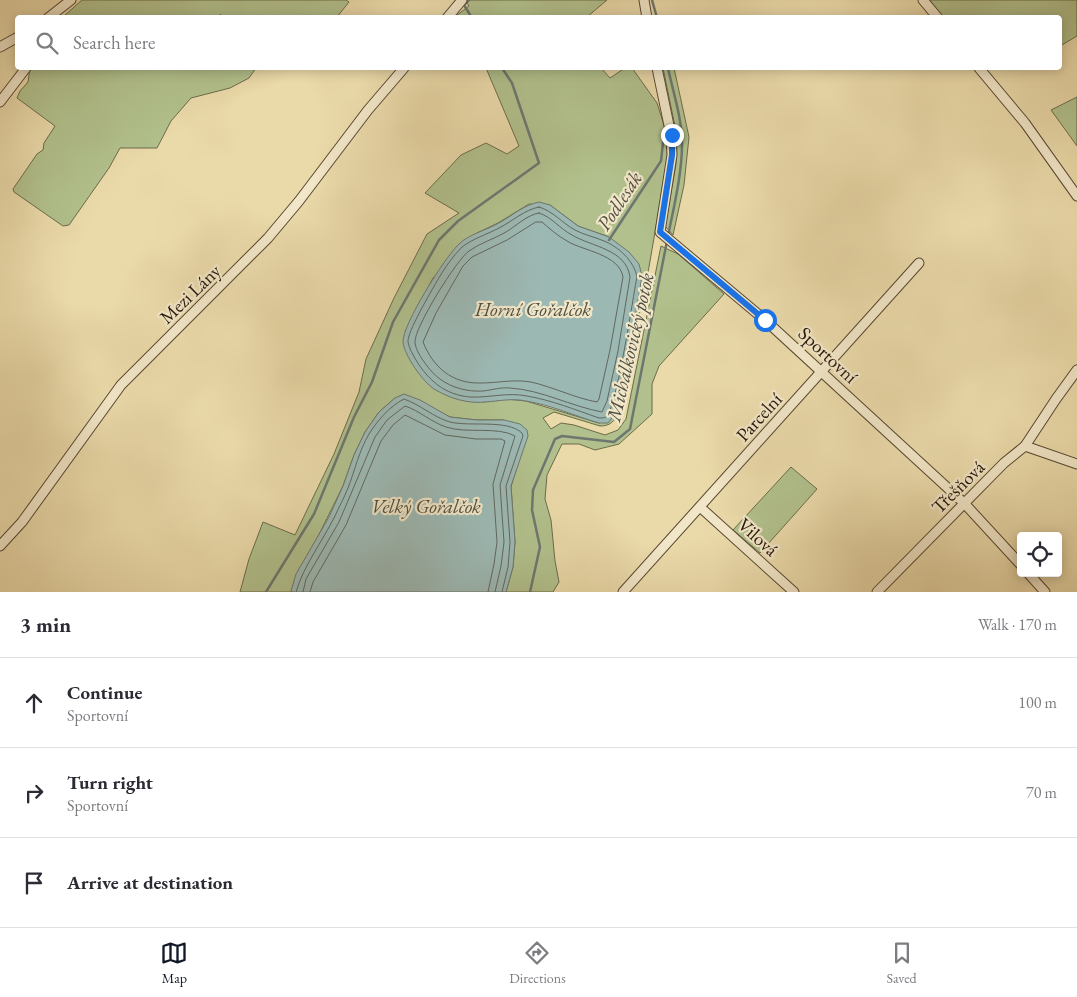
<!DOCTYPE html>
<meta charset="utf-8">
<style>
:root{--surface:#fff;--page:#f2f2f3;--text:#2b2b33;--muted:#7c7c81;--line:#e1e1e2;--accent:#111827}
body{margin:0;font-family:"EB Garamond",serif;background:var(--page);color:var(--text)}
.controls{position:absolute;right:15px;bottom:15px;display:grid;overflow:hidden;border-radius:5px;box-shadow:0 2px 12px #0003}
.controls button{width:45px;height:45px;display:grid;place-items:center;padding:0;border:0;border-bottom:1px solid var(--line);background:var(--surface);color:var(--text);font:25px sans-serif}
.stop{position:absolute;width:15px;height:15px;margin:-11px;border:4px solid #1a73e8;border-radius:50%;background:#fff}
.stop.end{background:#1a73e8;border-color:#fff;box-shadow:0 1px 5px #0008}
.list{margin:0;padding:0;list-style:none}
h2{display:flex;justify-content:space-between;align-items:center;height:65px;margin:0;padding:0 20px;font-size:21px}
h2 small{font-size:16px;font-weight:400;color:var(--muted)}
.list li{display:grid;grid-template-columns:32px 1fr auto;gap:15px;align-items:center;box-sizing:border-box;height:90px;padding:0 20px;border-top:1px solid var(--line)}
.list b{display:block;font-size:19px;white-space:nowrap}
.list p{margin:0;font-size:16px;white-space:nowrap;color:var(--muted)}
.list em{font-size:16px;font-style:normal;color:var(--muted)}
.icon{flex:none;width:28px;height:28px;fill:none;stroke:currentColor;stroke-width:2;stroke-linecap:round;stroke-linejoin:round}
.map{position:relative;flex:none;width:1077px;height:592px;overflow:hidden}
.search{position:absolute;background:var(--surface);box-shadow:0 2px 12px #0003;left:15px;right:15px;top:15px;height:55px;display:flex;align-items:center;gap:12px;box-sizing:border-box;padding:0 18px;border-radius:5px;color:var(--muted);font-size:19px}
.sheet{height:335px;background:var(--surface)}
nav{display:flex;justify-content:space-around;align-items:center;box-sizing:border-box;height:70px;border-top:1px solid var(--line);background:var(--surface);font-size:14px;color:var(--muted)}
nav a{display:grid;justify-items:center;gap:2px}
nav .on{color:var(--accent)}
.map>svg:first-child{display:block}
</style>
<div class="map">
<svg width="1077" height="592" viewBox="0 0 1077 592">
<rect width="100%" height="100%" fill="#ead9a9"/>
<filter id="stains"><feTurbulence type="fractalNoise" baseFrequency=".004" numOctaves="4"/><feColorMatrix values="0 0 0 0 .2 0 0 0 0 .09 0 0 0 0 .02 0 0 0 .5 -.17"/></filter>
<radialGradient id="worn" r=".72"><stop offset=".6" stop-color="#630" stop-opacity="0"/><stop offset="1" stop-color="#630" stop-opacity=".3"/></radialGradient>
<g fill="#b1c08c" stroke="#6c6b4a" fill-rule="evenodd">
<polygon points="82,0 346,0 349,2 337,17 219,17 221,14 217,18 63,17"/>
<polygon points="470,0 607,0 587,17 457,17 456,16 469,6 467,3"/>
<polygon points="928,0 1077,0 1077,36 1060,46 1060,18 943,17"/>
<polygon points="30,68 256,68 249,78 230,88 191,98 171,121 157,148 120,148 109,168 69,225 63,226 14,192 13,189 37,154 43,150 44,143 55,126 17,98 20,91 28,82"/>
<path d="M486,68H601L610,78L625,68H632L657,103L668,138L667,162L649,267L619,412C614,421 611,426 600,426L554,412L543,418L551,429L561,423L574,425L605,435L618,430L626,419L661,246L678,254L724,294L659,366L652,384V414L619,444L595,450L579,444H562L547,475L545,499L551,520L555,561L559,582L553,592H506L513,567L515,542L511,487L516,469L504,420H477L450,417L438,411L395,398L379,412L365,432L354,455L343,486L291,591L293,592H240L249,559L263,522L295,535L334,454L359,392L366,359L394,298L427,234L459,213L425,193L461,155L486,143L507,154L519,146ZM529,204L550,205L578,226L609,237L629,353L617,404L612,418L599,423L526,401L507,399L483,402L405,332L433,278L477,233L498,223Z"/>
<polygon points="663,68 674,68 689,137 684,185 673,235 665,226 676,164 677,136"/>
<polygon points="1077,97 1077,146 1051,110"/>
<polygon points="791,467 817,489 760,553 733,530"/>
</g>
<g fill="#9cb8b3" stroke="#6d776f">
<path d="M539,202L550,205L578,226L609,237L629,252L639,264L642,276L629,353L617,404L612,418L608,423H599C575,416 551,405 526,401C512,398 499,401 485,402C467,404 449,398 434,389C423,382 404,355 403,342C402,325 445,257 459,244C469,234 487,230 499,223C513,215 524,205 539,202Z"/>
<polygon points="404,394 420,400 450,417 477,420 504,420 520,424 527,430 528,436 511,486 515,542 513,567 506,592 293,592 291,591 296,574 329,517 343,486 354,455 365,432 379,412 395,398"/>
</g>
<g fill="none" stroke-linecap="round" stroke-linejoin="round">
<g stroke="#61675e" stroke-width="1">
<path d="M539,207C553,211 562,223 575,230C584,235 595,237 604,241C619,247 634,261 637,277C633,296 617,408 606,417C604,418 602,418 599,418C576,410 551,400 527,396C507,392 489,398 470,397C445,395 428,380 416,360C413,355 409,348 408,342C407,332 431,292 437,281C444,269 452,257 462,247C472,239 488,234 499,228C513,221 524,210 539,207Z"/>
<path d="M539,213C552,217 560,229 572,235C592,247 626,249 630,277L618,351L607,401L602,412C570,406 542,390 510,388C501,387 492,390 483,391C468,392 452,388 440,379C431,373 415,352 415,342C414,328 457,259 469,251C480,243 494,239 506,232C516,226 527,215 539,213Z"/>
<path d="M536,222H542C550,229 558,236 567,241C583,251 619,254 623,277L610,350L599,399L597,402C575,398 553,387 531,382C513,379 498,383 481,383C452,384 433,367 423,342L436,313L463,266L472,257L507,240Z"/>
<path d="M296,592C304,565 322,542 335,516C339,507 344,498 348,488C355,470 359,451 369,434C377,421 390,406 404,399C421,405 433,417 450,422C470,427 507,419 522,433L523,436L506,486L510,542L508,567L502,592"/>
<path d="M303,592L306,579L339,522L375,437L387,420L405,406C420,411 431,422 446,427C467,434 497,426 515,436L500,485L504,542L501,566L495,592"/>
<polyline points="310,592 313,582 346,525 381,441 393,425 405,415 445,435 476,439 501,439 505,441 493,484 497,542 494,564 488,592"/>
</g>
<g stroke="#6d776f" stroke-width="2.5">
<polyline points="469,0 464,5 472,18"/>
<polyline points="652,0 657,18"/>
<path d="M668,68C673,92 682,118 682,144C682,174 674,206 668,236"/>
<polyline points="609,240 661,161 664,134 668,132"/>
<polyline points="266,592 314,514 354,417 372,382 393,322 439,240 458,221 539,163 512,83 502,68"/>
<polyline points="530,592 540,547 532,510 533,490 555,439 562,436 614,442 630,429 667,241"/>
</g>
<g stroke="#574731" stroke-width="11">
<g id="minor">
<polyline points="644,0 647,18"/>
<polyline points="923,0 938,18"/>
<polyline points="48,18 71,0"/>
<polyline points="447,18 462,0"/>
<polyline points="0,47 18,37"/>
<polyline points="657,68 671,135 672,155 660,232 765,320 964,503 1021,565"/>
<polyline points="979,68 1025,123 1077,196"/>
<polyline points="0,102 26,68"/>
<polyline points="1025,446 1056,399 1077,370"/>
<polyline points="700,507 794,592"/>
<polyline points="0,546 22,522 121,385 268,238 299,201 368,110 404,68"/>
<polyline points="1028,573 1045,592"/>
<polyline points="623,592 919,263"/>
<polyline points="877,592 1004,463 1025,446 1077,464"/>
</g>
</g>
<use href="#minor" stroke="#f1e6c7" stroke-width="9"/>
</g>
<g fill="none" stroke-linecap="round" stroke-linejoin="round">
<polyline stroke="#1a73e8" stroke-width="6" points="672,135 672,155 660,232 765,320"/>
</g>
<g text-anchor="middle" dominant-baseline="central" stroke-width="4.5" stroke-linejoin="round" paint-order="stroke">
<g font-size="19" fill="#261609" stroke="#f1e6c7">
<text transform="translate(190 294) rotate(-44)">Mezi Lány</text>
<text transform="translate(828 355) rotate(43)">Sportovní</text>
<text transform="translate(759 417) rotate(-48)">Parcelní</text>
<text transform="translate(958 487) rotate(-45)">Třešňová</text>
<text transform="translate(758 537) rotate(42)">Vilová</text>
</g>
<g font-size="20" font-style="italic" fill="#4f4f44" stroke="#f1e6c7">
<text transform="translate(619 201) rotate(-57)">Podlesák</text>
<text x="533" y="309">Horní Gořalčok</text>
<text transform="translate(630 347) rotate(-77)">Michálkovický potok</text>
<text x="426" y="506">Velký Gořalčok</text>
</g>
</g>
<rect width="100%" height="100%" filter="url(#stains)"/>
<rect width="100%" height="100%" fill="url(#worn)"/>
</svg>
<div class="controls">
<button><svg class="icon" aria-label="locate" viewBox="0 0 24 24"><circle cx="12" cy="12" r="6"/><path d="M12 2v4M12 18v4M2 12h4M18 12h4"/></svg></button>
</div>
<div class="stop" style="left:765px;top:320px"></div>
<div class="stop end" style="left:672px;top:135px"></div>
<div class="search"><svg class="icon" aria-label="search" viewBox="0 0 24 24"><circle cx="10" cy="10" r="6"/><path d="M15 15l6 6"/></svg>Search here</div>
</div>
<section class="sheet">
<h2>3 min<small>Walk · 170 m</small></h2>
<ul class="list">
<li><svg class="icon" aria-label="ahead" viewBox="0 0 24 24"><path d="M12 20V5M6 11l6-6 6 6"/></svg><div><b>Continue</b><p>Sportovní</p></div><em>100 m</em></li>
<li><svg class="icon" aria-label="right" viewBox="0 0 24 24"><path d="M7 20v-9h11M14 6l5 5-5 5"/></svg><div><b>Turn right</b><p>Sportovní</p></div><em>70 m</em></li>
<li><svg class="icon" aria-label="arrive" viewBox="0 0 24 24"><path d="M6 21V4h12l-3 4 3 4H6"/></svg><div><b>Arrive at destination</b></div></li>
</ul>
</section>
<nav>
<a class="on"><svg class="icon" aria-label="map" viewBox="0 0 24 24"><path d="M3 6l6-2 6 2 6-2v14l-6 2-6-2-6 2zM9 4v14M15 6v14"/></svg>Map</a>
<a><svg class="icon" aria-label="directions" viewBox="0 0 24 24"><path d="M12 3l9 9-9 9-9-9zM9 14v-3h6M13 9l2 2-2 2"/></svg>Directions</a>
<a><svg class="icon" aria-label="saved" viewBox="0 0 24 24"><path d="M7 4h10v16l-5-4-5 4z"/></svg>Saved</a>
</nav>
